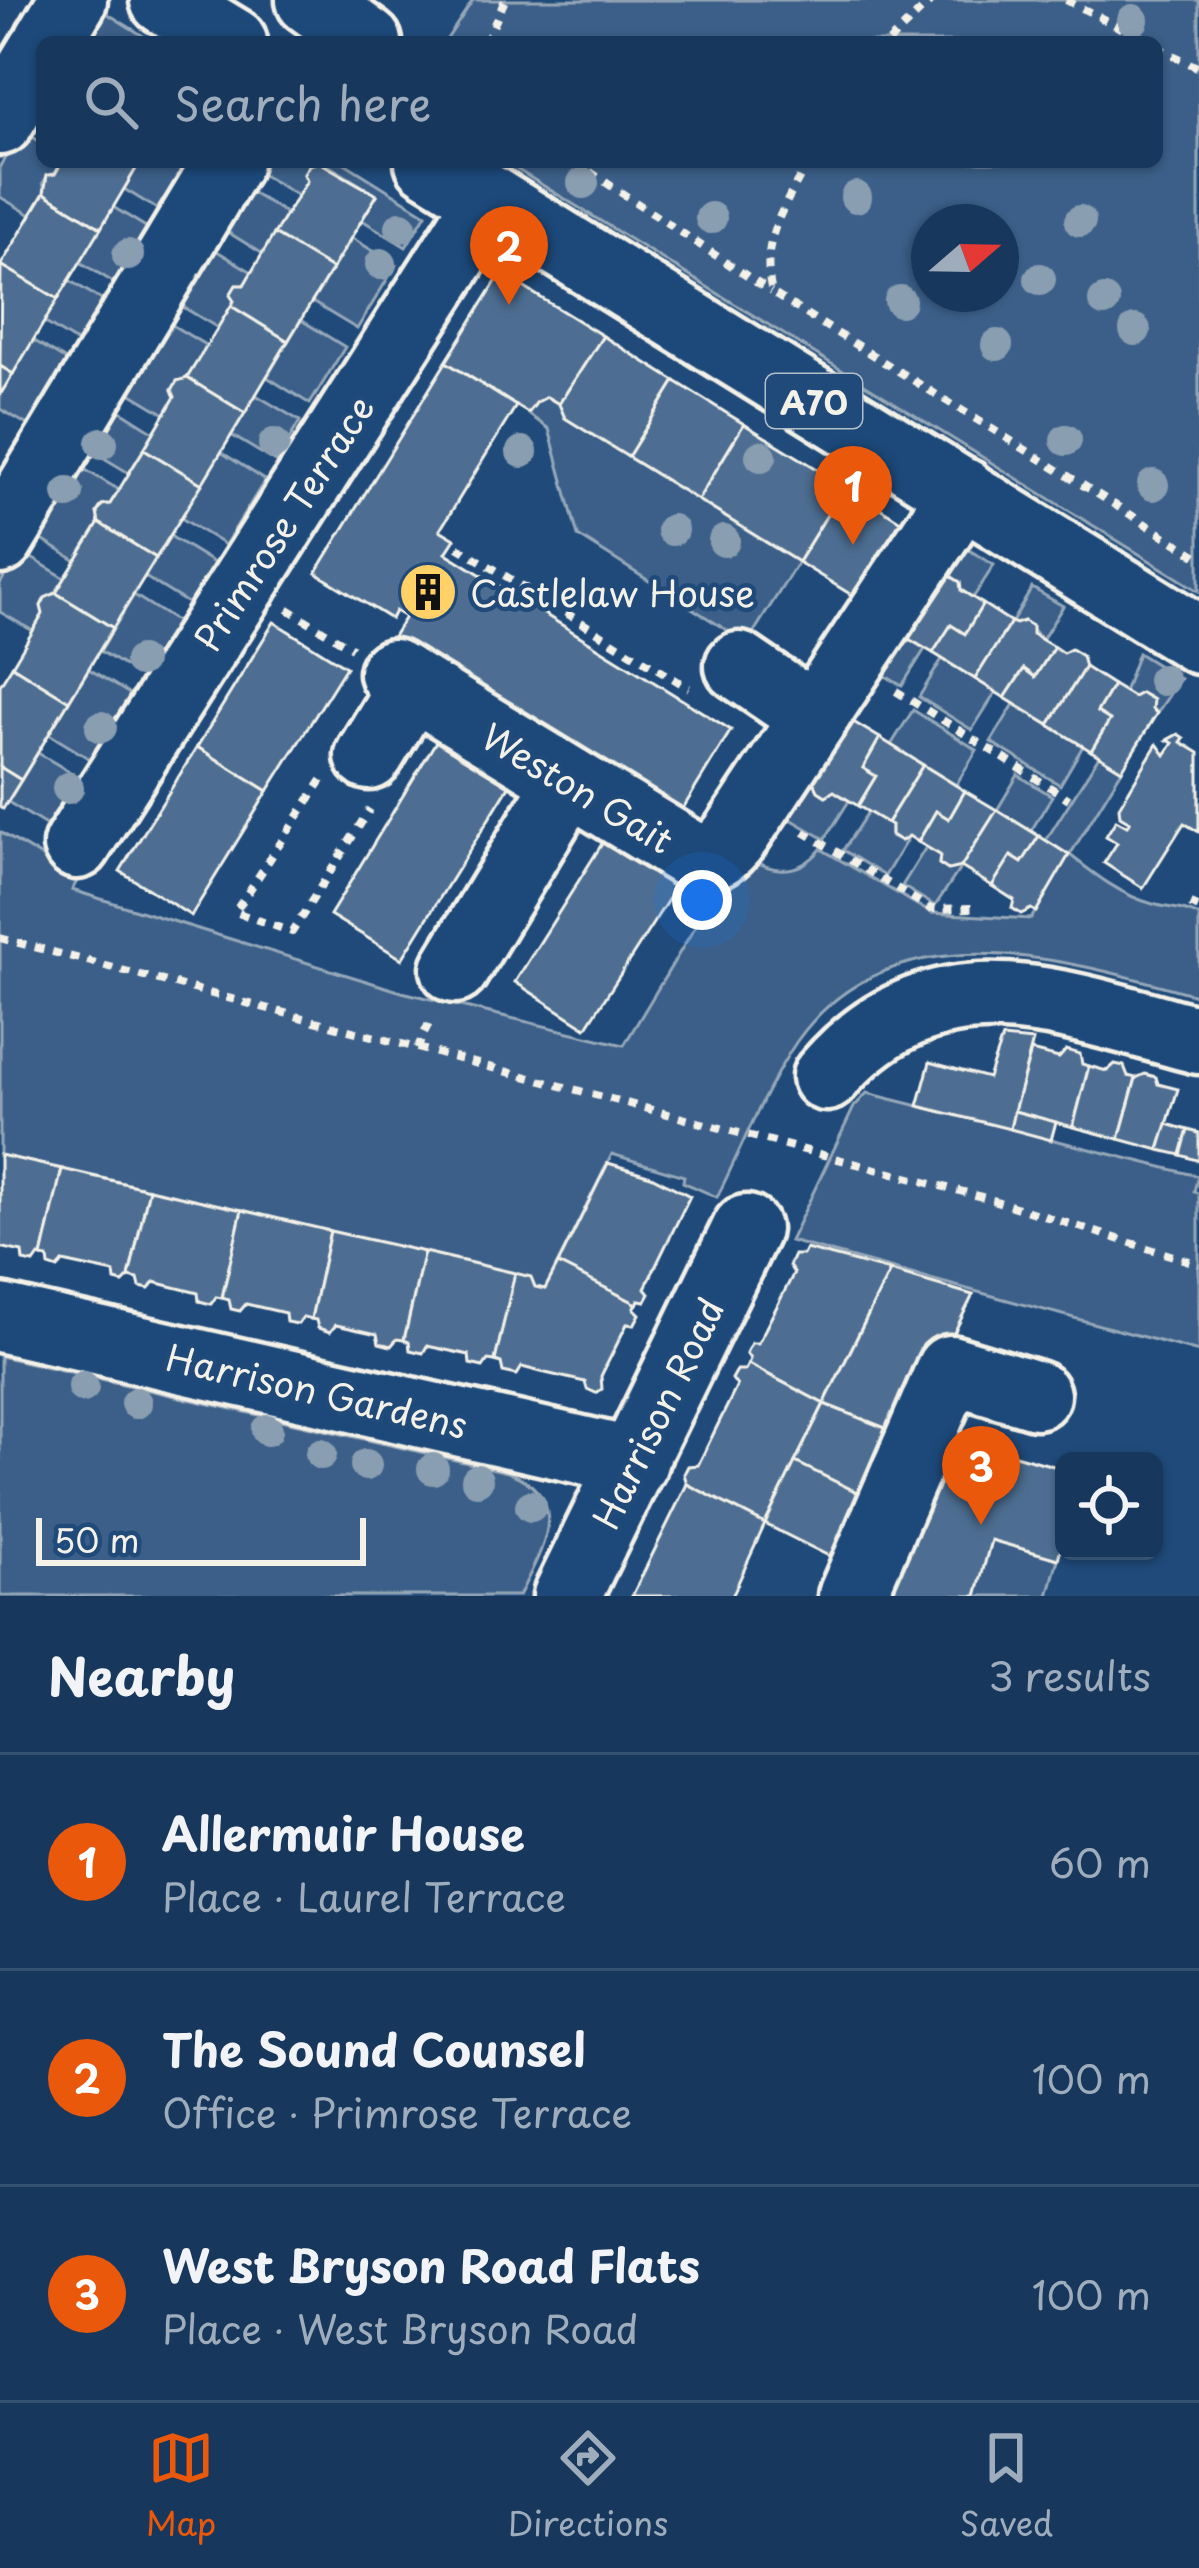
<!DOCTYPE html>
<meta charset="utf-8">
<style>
:root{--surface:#17385c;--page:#203f62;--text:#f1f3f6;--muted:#9eacbb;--line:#365272;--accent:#ea580c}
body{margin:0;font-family:"Playpen Sans",sans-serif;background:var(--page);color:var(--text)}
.controls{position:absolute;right:36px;bottom:36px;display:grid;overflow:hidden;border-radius:18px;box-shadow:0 3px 9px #0004}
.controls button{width:108px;height:108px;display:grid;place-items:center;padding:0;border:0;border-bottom:3px solid var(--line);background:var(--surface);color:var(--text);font:60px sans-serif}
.compass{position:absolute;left:911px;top:204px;width:108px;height:108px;border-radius:50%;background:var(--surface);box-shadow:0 3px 9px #0004;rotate:70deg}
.scale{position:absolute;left:36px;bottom:30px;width:330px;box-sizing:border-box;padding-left:12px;border:6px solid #f4f1e8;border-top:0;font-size:33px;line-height:42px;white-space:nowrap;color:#f4f1e8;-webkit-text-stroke:9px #1f4a7a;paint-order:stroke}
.you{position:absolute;left:702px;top:900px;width:42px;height:42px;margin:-30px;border:9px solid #fff;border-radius:50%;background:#1a73e8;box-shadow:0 0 0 18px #1a73e833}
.badge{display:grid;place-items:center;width:78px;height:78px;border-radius:50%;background:var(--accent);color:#fff;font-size:39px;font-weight:700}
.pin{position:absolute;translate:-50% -99px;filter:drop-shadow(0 3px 6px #0008)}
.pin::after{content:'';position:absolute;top:63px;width:42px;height:36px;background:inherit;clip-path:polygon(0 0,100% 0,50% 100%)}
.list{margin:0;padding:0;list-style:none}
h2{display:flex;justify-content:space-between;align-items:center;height:156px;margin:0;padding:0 48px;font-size:51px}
h2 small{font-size:39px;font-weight:400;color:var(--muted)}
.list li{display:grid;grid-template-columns:78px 1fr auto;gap:36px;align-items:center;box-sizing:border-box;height:216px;padding:0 48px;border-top:3px solid var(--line)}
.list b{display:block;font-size:45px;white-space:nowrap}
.list p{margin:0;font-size:39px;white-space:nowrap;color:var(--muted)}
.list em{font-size:39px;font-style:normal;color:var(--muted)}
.icon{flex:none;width:66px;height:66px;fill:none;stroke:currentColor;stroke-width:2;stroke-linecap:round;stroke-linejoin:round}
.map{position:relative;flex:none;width:1199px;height:1596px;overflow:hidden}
.search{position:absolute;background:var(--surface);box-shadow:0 3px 9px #0004;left:36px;right:36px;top:36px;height:132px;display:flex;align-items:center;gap:30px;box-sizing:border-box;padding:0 42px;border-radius:18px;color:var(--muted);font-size:45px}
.sheet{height:804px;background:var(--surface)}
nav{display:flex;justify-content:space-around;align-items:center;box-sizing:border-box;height:168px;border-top:3px solid var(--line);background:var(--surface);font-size:33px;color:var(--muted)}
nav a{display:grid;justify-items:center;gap:6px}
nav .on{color:var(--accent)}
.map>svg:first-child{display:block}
</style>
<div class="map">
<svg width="1199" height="1596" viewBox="0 0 1199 1596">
<rect width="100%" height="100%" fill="#1f4a7a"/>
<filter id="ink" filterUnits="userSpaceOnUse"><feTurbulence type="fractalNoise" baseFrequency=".00833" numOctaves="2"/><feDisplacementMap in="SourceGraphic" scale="24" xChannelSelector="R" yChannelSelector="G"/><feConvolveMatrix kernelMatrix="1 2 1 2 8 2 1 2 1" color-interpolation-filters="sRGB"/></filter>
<g filter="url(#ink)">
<g fill="#3a5f88" stroke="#97a8b8" stroke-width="3" fill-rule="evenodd">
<path d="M473,0H1199V591L505,162H1157V42H445ZM929,222H1001V294H929Z"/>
<polygon points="97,7 153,42 76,42"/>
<polygon points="22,130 42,143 42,162 62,162 55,174 47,176 43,183 46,190 31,215 0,197 0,166"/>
<polygon points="140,162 203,162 170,217 124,189"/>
<polygon points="257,162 319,162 309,165 304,174 307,181 298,196 253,169"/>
<polygon points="323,162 343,162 426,214 406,247 362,220 377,195"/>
<polygon points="242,187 287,214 263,254 218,226"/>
<polygon points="113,207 159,235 126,290 80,262"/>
<polygon points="352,238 396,265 357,329 312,302"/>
<polygon points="207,245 252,272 244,285 236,285 230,295 234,301 218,328 173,301"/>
<polygon points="69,280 115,308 89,350 44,322"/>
<polygon points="162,319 207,346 185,381 177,381 172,390 175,397 165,414 120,387"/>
<polygon points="301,320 345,347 310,404 267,377"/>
<polygon points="33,340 79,368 40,432 0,409 0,395"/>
<polygon points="256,395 300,421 276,462 231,435"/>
<polygon points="547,397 559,404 565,418 798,562 747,643 578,536 549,429 528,414 537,402"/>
<polygon points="110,404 154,432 129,473 84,446"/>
<polygon points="221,452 265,480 225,545 181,518"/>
<polygon points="74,463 119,490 110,504 102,505 97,512 99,523 76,561 31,533"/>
<polygon points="170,536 214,563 189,604 145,577"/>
<polygon points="959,544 994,565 973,598 961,590 960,582 951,576 944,578"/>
<polygon points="20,551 65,578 53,597 45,598 41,606 43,614 33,631 0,612 0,584"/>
<polygon points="1032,588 1063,606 1042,640 1024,621 1016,624 1012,622"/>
<polygon points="134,595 177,622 144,678 100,651"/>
<polygon points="902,635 925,649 902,686 879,672"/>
<polygon points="1138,653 1180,679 1157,713 1152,709 1152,699 1141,693 1133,697 1124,692"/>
<polygon points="942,659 996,692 972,730 919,697"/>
<polygon points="89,669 133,696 93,761 49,734"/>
<polygon points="1014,704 1083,746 1060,785 991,742"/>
<polygon points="913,710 977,750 956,785 891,745"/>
<polygon points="38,753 82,779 52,829 8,802"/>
<path d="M1099,756L1122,770L1070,855C1094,874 1122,896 1153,904C1169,909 1183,907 1199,916V996C1069,960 893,906 797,1041C766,1086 742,1148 717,1197L683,1182L684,1176L612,1154L545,1289L535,1287L530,1277L0,1155V832L50,862L85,867L72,890L402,992L624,1045L740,852C768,872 796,879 821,849L931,913L1031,919L1069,855L1046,840Z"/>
<polygon points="1018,775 1052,796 1031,831 997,810"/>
<polygon points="813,779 818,791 825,796 834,791 849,801 825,839 789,818"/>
<polygon points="868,812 891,825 891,836 901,841 909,836 885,876 843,850"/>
<polygon points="926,847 940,855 939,864 948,870 961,867 935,906 902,886"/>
<polygon points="867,1093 1198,1176 1194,1191 1199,1194 1199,1352 790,1241 854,1107"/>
<path d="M0,1356L508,1472C575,1499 542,1549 519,1596H0Z"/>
<polygon points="991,1540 1058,1559 1048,1596 976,1596"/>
</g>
<g fill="#4d6e92" stroke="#f4f1e8" stroke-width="3">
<polygon points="62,162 140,162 101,228 44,193 47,175 55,174"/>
<polygon points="319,162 377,195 332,269 274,234 307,181 304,174 309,165"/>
<polygon points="44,193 101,228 58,299 1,265"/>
<polygon points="274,234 332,269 288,341 231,306 234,301 230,295 236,285 244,285"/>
<polygon points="1,265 58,299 13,374 0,366"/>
<polygon points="507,277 603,336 559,404 547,397 537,402 528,413 446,362 497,280"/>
<polygon points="231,306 288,341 245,413 187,378"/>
<polygon points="603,336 675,381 628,457 565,418 559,404"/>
<polygon points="446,362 516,406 440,530 455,539 446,553 731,730 674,823 387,646 405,617 395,611 391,619 316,573"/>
<polygon points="0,366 13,374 0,395"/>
<polygon points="187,378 245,413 202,484 144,449 175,397 172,390 177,381"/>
<polygon points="675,381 744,424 698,500 628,457"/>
<polygon points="744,424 845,486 798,562 698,500"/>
<polygon points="144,449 202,484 156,558 99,523 97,513 102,505 110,504"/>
<polygon points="845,486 907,525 863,602 798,562"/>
<polygon points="99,523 156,558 113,628 56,593"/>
<polygon points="950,576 960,582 961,590 983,604 965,634 951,625 933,653 902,635 944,578"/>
<polygon points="56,593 113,628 69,701 12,666 43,614 41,606 45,598"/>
<polygon points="983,604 1011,622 975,679 933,653 951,625 965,634"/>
<polygon points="1024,621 1032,626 1032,634 1054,647 1035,677 1024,669 1005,698 975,679 1011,622 1016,624"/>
<polygon points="274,622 346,667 268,791 197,747"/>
<polygon points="1054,647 1063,653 1071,649 1082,656 1085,667 1049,725 1005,698 1024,669 1035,677"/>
<polygon points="12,666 69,701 21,780 0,767 0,685"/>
<polygon points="1085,667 1113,685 1097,712 1110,720 1091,751 1049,725"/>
<polygon points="1113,685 1133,697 1141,693 1153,700 1152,709 1157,713 1122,770 1091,751 1110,720 1097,712"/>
<polygon points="850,720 880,738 863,768 876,776 858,806 834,791 826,796 818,791 813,779"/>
<polygon points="443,730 516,775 402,959 330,915"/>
<polygon points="1178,734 1184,738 1181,742 1199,753 1199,832 1184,823 1143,888 1104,863 1117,843 1106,836 1116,820 1127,826 1130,822 1120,816 1119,807 1157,744 1165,755 1173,743 1167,740"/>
<polygon points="880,738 923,765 887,823 858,806 876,776 863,768"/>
<polygon points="197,747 268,791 191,916 120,871"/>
<polygon points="923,765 965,791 949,819 936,811 918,842 909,836 901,841 891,835 891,825 887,823"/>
<polygon points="0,767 21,780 3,809 0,807"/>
<polygon points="965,791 997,810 961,867 948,870 939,864 940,855 918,842 936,811 949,819"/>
<polygon points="997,810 1039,836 1022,863 1011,856 992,886 961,867"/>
<polygon points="610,831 682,878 586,1028 515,982"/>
<polygon points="1039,836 1069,855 1036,912 1031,909 1021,914 1012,908 1014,900 992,886 1011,856 1022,863"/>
<polygon points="1002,1038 1033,1041 1010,1129 918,1106 930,1062 988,1078"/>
<polygon points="1066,1050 1080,1054 1082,1064 1089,1066 1073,1127 1014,1111 1031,1051 1059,1058"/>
<polygon points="1115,1064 1124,1066 1128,1076 1136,1078 1119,1139 1073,1127 1089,1066 1107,1071"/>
<polygon points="1145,1074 1156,1077 1158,1084 1178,1089 1159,1150 1119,1139 1136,1078"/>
<polygon points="1014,1111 1056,1122 1051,1140 1010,1129"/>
<polygon points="1167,1124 1188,1130 1181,1155 1159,1150"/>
<polygon points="1188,1130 1199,1133 1199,1161 1181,1155"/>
<polygon points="0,1155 62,1169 42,1257 39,1256 34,1263 23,1261 22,1252 0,1247"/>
<polygon points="608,1163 651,1176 690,1196 645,1288 650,1294 646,1301 639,1300 637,1304 558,1264"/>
<polygon points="62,1169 149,1189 129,1277 123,1283 115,1281 114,1273 63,1262 58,1269 49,1266 48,1258 42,1257"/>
<polygon points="149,1189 242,1210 222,1298 216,1297 211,1304 199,1301 198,1293 154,1282 149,1289 140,1287 138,1279 129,1277"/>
<polygon points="242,1210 330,1231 311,1319 303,1317 298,1324 286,1322 285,1313 246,1304 240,1311 231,1309 229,1300 222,1298"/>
<polygon points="330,1231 424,1252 404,1340 397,1339 391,1346 379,1343 377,1334 336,1325 330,1332 318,1328 316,1320 311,1319"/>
<polygon points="806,1249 890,1271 824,1404 748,1364 750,1359 746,1353 751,1343 758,1343 794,1273 789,1266 794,1255 803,1255"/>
<polygon points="424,1252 515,1273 495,1361 488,1360 483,1367 470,1364 469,1355 427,1346 423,1353 410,1350 409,1342 404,1340"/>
<polygon points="558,1264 637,1304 634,1308 640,1314 634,1325 627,1324 601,1376 602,1389 596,1393 587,1389 585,1382 541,1372 522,1367 517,1375 503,1372 501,1363 495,1361 515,1273 531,1277 535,1287 545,1289"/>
<polygon points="890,1271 973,1295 903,1435 824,1404"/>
<polygon points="748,1364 824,1404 765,1524 687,1484 684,1474 688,1466 698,1465 737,1386 732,1379 737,1370 745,1370"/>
<polygon points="824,1404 903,1435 869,1498 795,1462"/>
<polygon points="945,1435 1064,1469 1064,1537 1058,1559 991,1540 976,1596 867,1596"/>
<polygon points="795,1462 869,1498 839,1561 765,1524"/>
<polygon points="687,1484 765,1524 732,1596 632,1596"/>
</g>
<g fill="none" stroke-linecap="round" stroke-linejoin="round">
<g stroke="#f4f1e8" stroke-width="75">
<g id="minor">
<polyline points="310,0 368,42"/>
<polyline points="48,42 73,0"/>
<polyline points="0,121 42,52"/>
<polyline points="0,540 228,162"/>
<polyline points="739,666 814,717"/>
<path d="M393,673L691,855C714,860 725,850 738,832L963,492"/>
<polyline points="369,756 412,685"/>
<polyline points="77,845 489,200"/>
<polyline points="455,969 569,781"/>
<path d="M826,1077C935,949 1061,1004 1199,1040"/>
<polyline points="0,1318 634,1462"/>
<polyline points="567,1596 746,1229"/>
<polyline points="852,1596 950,1369 1036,1395"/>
</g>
</g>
<g stroke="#f4f1e8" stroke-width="75">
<g id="major">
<polyline points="164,0 233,42"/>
<polyline points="429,162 1199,640"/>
</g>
</g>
<g stroke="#f4f1e8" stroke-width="8" stroke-dasharray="9 9" stroke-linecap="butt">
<polyline points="1066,0 1148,42"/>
<polyline points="486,42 505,0"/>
<polyline points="889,42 932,0"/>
<polyline points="1157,47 1199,68"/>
<polyline points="575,162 771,292"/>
<path d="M808,162C784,209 759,239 772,293L1199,557"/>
<polyline points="458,547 689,688"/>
<polyline points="288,609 352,648"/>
<polyline points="896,691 1069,799"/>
<polyline points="322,780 235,912 292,932 370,809"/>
<polyline points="804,832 931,909 977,908"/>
<polyline points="1190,904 1199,908"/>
<polyline points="0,938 986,1198 1199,1264"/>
<polyline points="417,1049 432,1017"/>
</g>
<use href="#minor" stroke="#1f4a7a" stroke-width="66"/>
<use href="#major" stroke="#1f4a7a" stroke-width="66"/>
</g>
<g fill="#8a9eb1">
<circle cx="1133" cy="20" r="16"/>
<circle cx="583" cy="183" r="16"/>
<circle cx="856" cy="197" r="16"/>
<circle cx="711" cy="218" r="16"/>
<circle cx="1080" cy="221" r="16"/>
<circle cx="401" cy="227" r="16"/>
<circle cx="128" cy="255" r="16"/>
<circle cx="381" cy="264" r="16"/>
<circle cx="1040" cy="279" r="16"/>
<circle cx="900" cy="301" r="16"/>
<circle cx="1104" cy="301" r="16"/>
<circle cx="1135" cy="330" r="16"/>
<circle cx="997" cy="345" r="16"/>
<circle cx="1066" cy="440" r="16"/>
<circle cx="102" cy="443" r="16"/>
<circle cx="274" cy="444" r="16"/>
<circle cx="522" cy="452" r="16"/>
<circle cx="761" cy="456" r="16"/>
<circle cx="1153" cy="485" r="16"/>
<circle cx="68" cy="493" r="16"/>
<circle cx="672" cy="530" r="16"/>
<circle cx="724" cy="541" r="16"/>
<circle cx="140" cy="661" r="16"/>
<circle cx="1163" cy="680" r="16"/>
<circle cx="101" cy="727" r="16"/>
<circle cx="68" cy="788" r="16"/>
<circle cx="83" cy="1387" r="16"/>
<circle cx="136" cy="1403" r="16"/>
<circle cx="267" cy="1430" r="16"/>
<circle cx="321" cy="1454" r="16"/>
<circle cx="366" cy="1465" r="16"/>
<circle cx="433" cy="1469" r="16"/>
<circle cx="477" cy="1480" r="16"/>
<circle cx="531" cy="1506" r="16"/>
</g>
</g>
<defs>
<g id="building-disc" transform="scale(3)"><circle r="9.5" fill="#ffd166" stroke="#1f4a7a"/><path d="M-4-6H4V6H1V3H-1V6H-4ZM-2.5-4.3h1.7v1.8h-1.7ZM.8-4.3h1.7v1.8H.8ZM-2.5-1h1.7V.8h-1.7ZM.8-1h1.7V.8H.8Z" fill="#111"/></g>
</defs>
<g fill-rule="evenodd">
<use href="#building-disc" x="428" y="592"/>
</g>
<g text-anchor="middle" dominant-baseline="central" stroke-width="9" stroke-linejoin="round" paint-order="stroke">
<rect fill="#1f4a7a" stroke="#b4bfc7" stroke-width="3" x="766" y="374" width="96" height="54" rx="9"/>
<g font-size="33" font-weight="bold" fill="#f4f1e8">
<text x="814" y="401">A70</text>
</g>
<g font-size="36" fill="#f4f1e8" stroke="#1f4a7a">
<text transform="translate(283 523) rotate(-57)">Primrose Terrace</text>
<text transform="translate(578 787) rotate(31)">Weston Gait</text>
<text transform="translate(317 1390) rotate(13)">Harrison Gardens</text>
<text transform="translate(657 1413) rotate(-64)">Harrison Road</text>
</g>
<g font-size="36" fill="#f4f1e8" stroke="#1f4a7a" text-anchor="start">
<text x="470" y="592">Castlelaw House</text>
</g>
</g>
</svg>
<div class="controls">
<button><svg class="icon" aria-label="locate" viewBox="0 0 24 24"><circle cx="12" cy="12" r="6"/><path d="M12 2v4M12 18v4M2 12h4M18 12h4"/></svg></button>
</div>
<svg class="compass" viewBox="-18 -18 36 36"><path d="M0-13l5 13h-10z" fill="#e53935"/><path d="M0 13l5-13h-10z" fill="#9eacbb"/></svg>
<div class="scale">50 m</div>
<div class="you"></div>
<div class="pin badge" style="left:853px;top:545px">1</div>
<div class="pin badge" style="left:509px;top:305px">2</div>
<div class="pin badge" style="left:981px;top:1525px">3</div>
<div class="search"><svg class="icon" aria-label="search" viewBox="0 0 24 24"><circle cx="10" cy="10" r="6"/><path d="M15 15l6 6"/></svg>Search here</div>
</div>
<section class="sheet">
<h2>Nearby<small>3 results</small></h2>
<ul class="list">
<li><span class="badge">1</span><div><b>Allermuir House</b><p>Place · Laurel Terrace</p></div><em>60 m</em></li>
<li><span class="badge">2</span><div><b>The Sound Counsel</b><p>Office · Primrose Terrace</p></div><em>100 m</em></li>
<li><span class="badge">3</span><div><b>West Bryson Road Flats</b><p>Place · West Bryson Road</p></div><em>100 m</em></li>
</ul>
</section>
<nav>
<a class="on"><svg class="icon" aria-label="map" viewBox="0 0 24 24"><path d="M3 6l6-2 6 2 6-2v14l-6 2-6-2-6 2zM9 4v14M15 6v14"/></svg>Map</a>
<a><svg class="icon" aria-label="directions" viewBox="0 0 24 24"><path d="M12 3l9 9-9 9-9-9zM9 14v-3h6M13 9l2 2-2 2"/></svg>Directions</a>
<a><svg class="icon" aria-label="saved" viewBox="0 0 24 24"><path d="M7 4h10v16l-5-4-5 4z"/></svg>Saved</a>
</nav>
